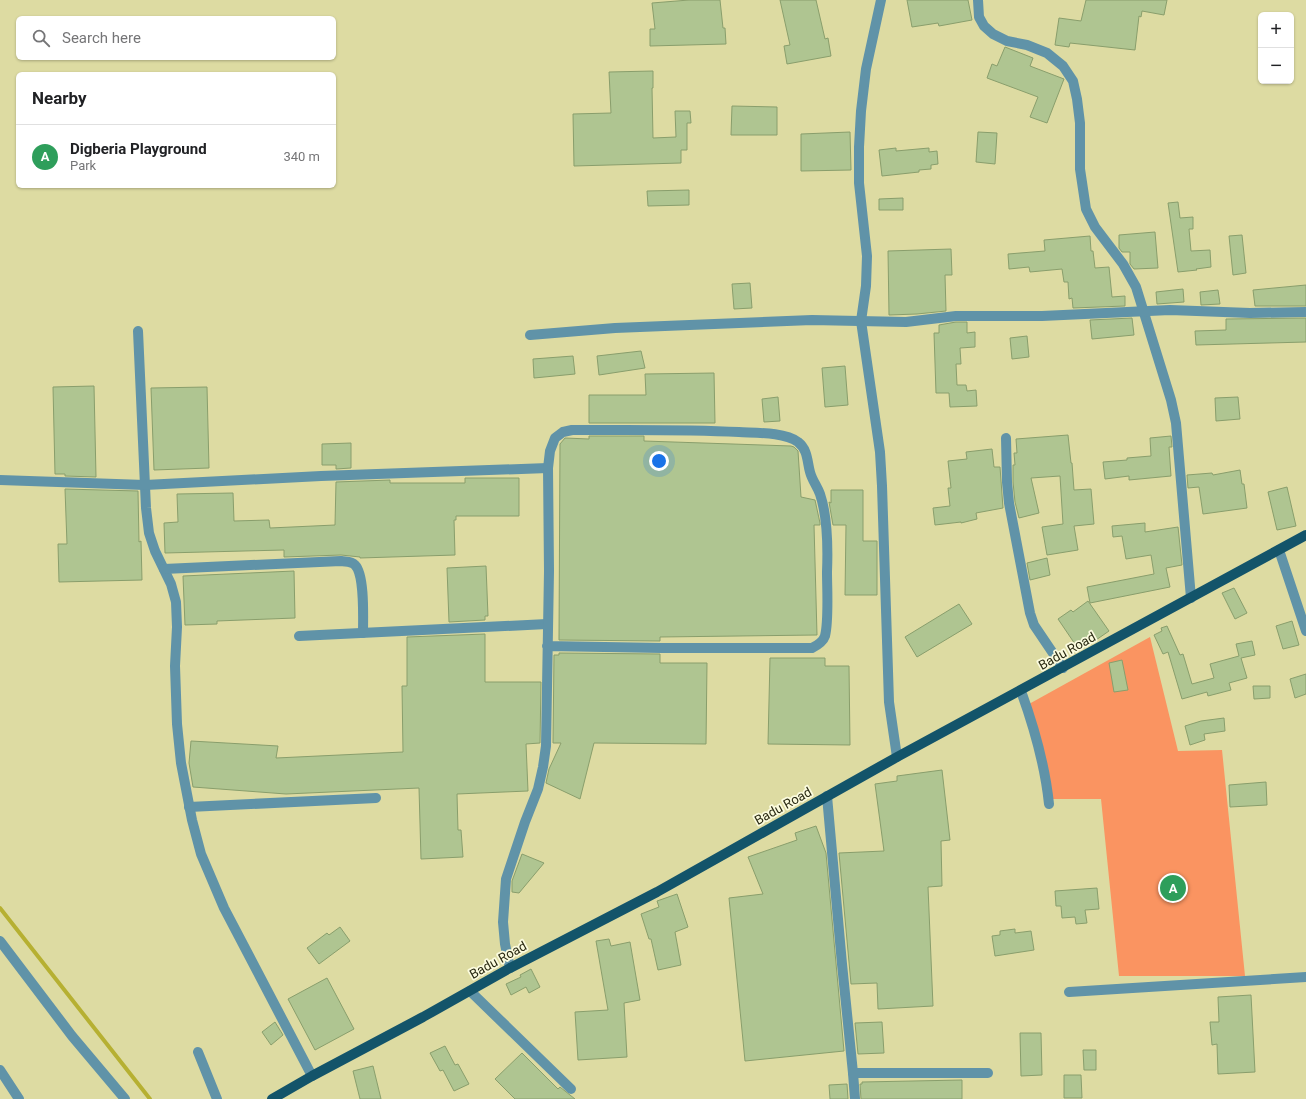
<!DOCTYPE html>
<meta charset="utf-8">
<style>
:root{--surface:#fff;--page:#f2f2f2;--text:#202124;--muted:#757577;--line:#e0e0e0;--accent:#0f766e}
body{margin:0;font-family:Roboto,sans-serif;background:var(--page);color:var(--text)}
.controls{position:absolute;right:12px;top:12px;display:grid;overflow:hidden;border-radius:6px;box-shadow:0 1px 3px #0004}
.controls button{width:36px;height:36px;display:grid;place-items:center;padding:0;border:0;border-bottom:1px solid var(--line);background:var(--surface);color:var(--text);font:20px sans-serif}
.you{position:absolute;left:659px;top:461px;width:14px;height:14px;margin:-10px;border:3px solid #fff;border-radius:50%;background:#1a73e8;box-shadow:0 0 0 6px #1a73e833}
.badge{display:grid;place-items:center;width:26px;height:26px;border-radius:50%;background:var(--accent);color:#fff;font-size:13px;font-weight:700}
.pin{position:absolute;translate:-50% -50%;border:2px solid #fff;box-shadow:0 1px 4px #0006}
.list{margin:0;padding:0;list-style:none}
h2{display:flex;justify-content:space-between;align-items:center;height:52px;margin:0;padding:0 16px;font-size:17px}
h2 small{font-size:13px;font-weight:400;color:var(--muted)}
.list li{display:grid;grid-template-columns:26px 1fr auto;gap:12px;align-items:center;box-sizing:border-box;height:64px;padding:0 16px;border-top:1px solid var(--line)}
.list b{display:block;font-size:15px;white-space:nowrap}
.list p{margin:0;font-size:13px;white-space:nowrap;color:var(--muted)}
.list em{font-size:13px;font-style:normal;color:var(--muted)}
.icon{flex:none;width:22px;height:22px;fill:none;stroke:currentColor;stroke-width:2;stroke-linecap:round;stroke-linejoin:round}
.map{position:relative;flex:none;width:1306px;height:1099px;overflow:hidden}
.search{position:absolute;background:var(--surface);box-shadow:0 1px 3px #0004;left:16px;top:16px;width:320px;height:44px;display:flex;align-items:center;gap:10px;box-sizing:border-box;padding:0 14px;border-radius:6px;color:var(--muted);font-size:15px}
.panel{position:absolute;background:var(--surface);box-shadow:0 1px 3px #0004;left:16px;top:72px;width:320px;height:116px;border-radius:6px}
.map>svg:first-child{display:block}
</style>
<div class="map">
<svg width="1306" height="1099" viewBox="0 0 1306 1099">
<rect width="100%" height="100%" fill="#dddba2"/>
<polygon fill="#fa9461" points="1150,637 1178,751 1222,750 1245,976 1119,976 1101,799 1047,799 1029,704"/>
<g fill="none" stroke-linecap="round" stroke-linejoin="round">
<polyline stroke="#b6b032" stroke-width="4" points="0,908 150,1099"/>
</g>
<g fill="#afc591" stroke="#899e6c">
<polygon points="689,0 720,0 723,28 725,28 726,44 650,46 650,29 655,29 652,3"/>
<polygon points="780,0 816,0 825,39 828,38 831,56 787,64 784,46 790,45"/>
<polygon points="907,0 968,0 972,20 939,26 938,23 912,27"/>
<polygon points="1086,0 1167,0 1164,15 1142,11 1141,17 1139,16 1135,50 1070,43 1069,47 1055,45 1059,18 1081,21"/>
<polygon points="1005,47 1033,58 1030,66 1064,79 1047,123 1030,117 1038,97 987,78 992,64 997,66"/>
<polygon points="653,71 653,88 652,88 653,138 676,137 675,111 690,111 691,123 687,123 687,150 681,150 681,163 574,166 573,114 611,113 609,72"/>
<polygon points="732,106 777,107 777,135 731,135"/>
<polygon points="850,132 851,170 801,171 801,134"/>
<polygon points="978,132 997,133 995,164 976,162"/>
<polygon points="896,148 896,151 929,148 929,152 937,151 938,164 931,165 931,169 919,170 919,172 882,176 879,150"/>
<polygon points="689,190 689,205 648,206 647,191"/>
<polygon points="903,198 903,210 879,210 879,199"/>
<polygon points="1178,202 1180,218 1193,217 1193,229 1189,229 1191,251 1210,250 1211,267 1196,269 1197,270 1178,272 1168,203"/>
<polygon points="1155,232 1158,268 1134,269 1130,264 1130,252 1122,252 1119,248 1119,235"/>
<polygon points="1242,235 1246,273 1233,275 1229,236"/>
<polygon points="1090,236 1091,251 1093,251 1095,268 1109,267 1112,297 1125,296 1125,306 1073,308 1072,298 1069,299 1068,282 1064,282 1062,269 1030,272 1029,267 1009,269 1008,254 1045,251 1044,240"/>
<polygon points="951,249 952,275 945,275 946,311 917,314 889,315 888,251"/>
<polygon points="750,283 752,308 734,309 732,284"/>
<polygon points="1306,285 1306,306 1255,306 1253,290"/>
<polygon points="1183,289 1184,302 1157,304 1156,292"/>
<polygon points="1218,290 1220,304 1201,305 1200,292"/>
<polygon points="1132,318 1134,335 1092,339 1090,320"/>
<polygon points="1306,318 1306,342 1196,345 1195,331 1226,330 1226,319"/>
<polygon points="956,322 967,322 967,333 975,332 975,347 960,348 961,364 956,364 957,385 966,385 967,391 976,390 977,406 950,407 949,393 936,393 934,333 939,333 939,325"/>
<polygon points="1027,336 1029,357 1012,359 1010,338"/>
<polygon points="641,351 645,368 599,375 597,356"/>
<polygon points="573,356 575,374 534,378 533,359"/>
<polygon points="845,366 848,405 825,407 822,368"/>
<polygon points="714,373 715,423 589,423 589,395 646,395 645,374"/>
<polygon points="94,386 96,477 65,476 65,474 55,474 53,387"/>
<polygon points="207,387 209,468 154,470 151,388"/>
<polygon points="778,397 780,421 764,422 762,399"/>
<polygon points="1238,397 1240,419 1216,421 1215,398"/>
<polygon points="1068,435 1071,463 1072,463 1074,490 1091,489 1094,524 1074,526 1078,550 1047,555 1042,527 1063,524 1060,476 1031,478 1039,513 1019,518 1015,502 1013,482 1013,465 1015,465 1014,453 1017,453 1016,439"/>
<polygon points="589,436 644,436 644,441 791,446 794,447 798,451 801,497 815,500 820,523 820,525 814,525 817,635 660,637 660,641 559,640 560,444 565,438 589,439"/>
<polygon points="1171,436 1172,447 1169,447 1171,476 1129,480 1129,476 1105,479 1103,462 1127,460 1127,458 1151,456 1150,438"/>
<polygon points="351,443 351,468 336,469 336,465 322,465 322,444"/>
<polygon points="992,449 994,467 1000,467 1003,508 976,513 977,519 961,523 961,522 935,525 933,508 950,506 948,488 951,488 948,461 967,459 966,452"/>
<polygon points="1240,470 1242,484 1244,484 1247,508 1203,514 1199,487 1188,488 1187,475 1212,473 1213,475"/>
<polygon points="465,478 519,478 519,516 456,516 456,520 454,520 455,555 360,558 360,557 341,555 284,557 284,550 165,553 164,523 178,522 177,494 233,493 234,521 269,520 270,528 335,525 336,482 390,480 390,483 465,483"/>
<polygon points="1287,487 1296,526 1277,530 1268,492"/>
<polygon points="65,489 138,491 139,542 141,541 142,580 59,582 58,544 67,544"/>
<polygon points="831,490 863,490 863,541 877,541 877,595 845,595 846,525 833,525 829,502 831,503"/>
<polygon points="1145,523 1145,532 1178,527 1182,565 1166,568 1170,587 1090,603 1087,587 1154,574 1151,555 1126,559 1122,536 1113,537 1112,526"/>
<polygon points="1047,558 1050,575 1030,580 1027,563"/>
<polygon points="486,566 488,616 485,616 485,620 449,622 447,568"/>
<polygon points="294,571 295,618 217,621 217,624 185,625 183,576"/>
<polygon points="1234,588 1247,613 1235,619 1222,593"/>
<polygon points="1088,601 1109,631 1096,640 1093,637 1077,647 1058,619 1071,610 1073,612"/>
<polygon points="959,604 972,624 917,657 905,637"/>
<polygon points="1292,621 1299,645 1283,649 1276,626"/>
<polygon points="1167,626 1180,655 1183,654 1192,684 1214,678 1210,664 1239,656 1236,644 1252,641 1255,655 1241,658 1247,678 1229,683 1231,690 1208,696 1207,692 1182,699 1168,652 1163,654 1154,635 1162,631 1161,628"/>
<polygon points="485,634 485,682 541,682 540,743 526,744 528,791 457,794 458,830 461,830 463,857 421,859 419,788 286,794 193,787 189,763 191,741 278,746 276,758 403,752 402,686 407,686 407,637"/>
<polygon points="559,653 660,654 660,663 707,663 706,744 594,743 580,799 546,783 549,769 561,743 553,743 554,655 559,655"/>
<polygon points="770,658 825,658 825,666 849,666 850,745 768,744"/>
<polygon points="1122,660 1128,690 1114,692 1109,663"/>
<polygon points="1306,674 1306,694 1295,698 1290,679"/>
<polygon points="1253,686 1270,686 1270,698 1254,699"/>
<polygon points="1224,718 1225,731 1204,734 1205,740 1190,745 1185,726 1201,721"/>
<polygon points="942,770 950,840 941,841 942,886 928,887 933,1006 878,1009 877,983 851,984 839,853 884,851 875,784 897,781 897,776"/>
<polygon points="1266,782 1267,805 1230,807 1229,785"/>
<polygon points="816,826 826,853 844,1051 745,1061 729,898 763,894 748,857 797,840 795,833"/>
<polygon points="522,854 544,863 519,893 512,892 512,881"/>
<polygon points="1097,888 1099,909 1085,910 1087,923 1076,924 1075,917 1062,918 1061,906 1056,906 1055,891"/>
<polygon points="677,894 688,927 675,932 681,965 658,970 651,939 649,939 641,914 659,907 657,901"/>
<polygon points="340,927 350,941 319,964 307,948 327,933 329,935"/>
<polygon points="1015,929 1015,933 1031,931 1034,950 995,956 992,936 1000,935 1000,931"/>
<polygon points="609,939 611,946 630,942 640,1000 624,1003 627,1057 578,1060 575,1012 608,1010 596,941"/>
<polygon points="531,969 540,987 529,993 526,987 511,995 506,984 521,977 520,975"/>
<polygon points="327,978 354,1029 315,1050 288,999"/>
<polygon points="1251,995 1255,1072 1218,1074 1217,1044 1212,1045 1210,1022 1219,1022 1218,997"/>
<polygon points="275,1022 283,1035 271,1045 262,1032"/>
<polygon points="882,1022 884,1053 858,1054 855,1023"/>
<polygon points="1020,1033 1041,1033 1042,1075 1021,1076"/>
<polygon points="445,1046 455,1065 458,1064 469,1084 454,1091 443,1070 440,1071 430,1053"/>
<polygon points="1083,1050 1096,1050 1096,1070 1084,1070"/>
<polygon points="522,1053 558,1089 560,1087 575,1099 515,1099 495,1079"/>
<polygon points="373,1066 381,1099 360,1099 353,1071"/>
<polygon points="1064,1075 1081,1075 1082,1098 1064,1098"/>
<polygon points="962,1080 962,1099 861,1099 860,1084 862,1084 862,1082"/>
<polygon points="847,1084 848,1099 830,1099 829,1085"/>
</g>
<g fill="none" stroke-linecap="round" stroke-linejoin="round">
<g stroke="#6093a8" stroke-width="10">
<polyline points="881,0 866,69 861,111 859,147 859,183 867,256 866,286 861,321 880,452 882,486 889,702 897,757"/>
<polyline points="978,0 979,17 984,26 993,34 1007,41 1027,45 1047,53 1063,66 1073,81 1077,99 1080,123 1080,169 1086,209 1095,227 1123,264 1136,287 1171,400 1176,423 1191,598"/>
<polyline points="138,331 146,508 149,533 155,551 171,584 176,602 177,627 175,666 177,724 181,763 192,820 201,854 224,908 312,1076"/>
<polyline points="530,335 615,328 812,320 906,322 956,316 1042,316 1170,310 1250,313 1306,312"/>
<polyline points="1006,438 1007,482 1009,503 1030,613 1034,625 1063,668"/>
<polyline points="0,480 145,485 321,476 548,468"/>
<polyline points="1279,550 1306,631"/>
<path d="M164,569L341,561C346,562 351,561 355,565C365,575 363,619 363,633"/>
<polyline points="299,636 547,624"/>
<path d="M1021,691C1034,727 1045,765 1049,804"/>
<polyline points="827,796 842,964 853,1073 855,1099"/>
<polyline points="189,807 376,798"/>
<polyline points="0,941 72,1036 125,1099"/>
<path d="M510,968L505,944L503,922L506,879L525,822L538,789L543,767L546,746L549,571L548,468L550,451L555,438L563,432L572,430C628,430 683,429 739,432C756,433 784,432 798,442C808,450 807,461 810,472C812,480 817,486 820,494C828,518 828,547 827,572C827,589 829,620 825,636C823,642 818,645 812,648H662L547,646"/>
<polyline points="470,991 571,1089"/>
<polyline points="1069,992 1306,977"/>
<polyline points="198,1052 217,1099"/>
<polyline points="0,1070 19,1099"/>
<polyline points="853,1073 988,1073"/>
</g>
<polyline stroke="#13546a" stroke-width="10" points="272,1099 312,1076 423,1017 510,968 657,892 897,757 1306,535"/>
</g>
<g text-anchor="middle" dominant-baseline="central" stroke-width="3.5" stroke-linejoin="round" paint-order="stroke">
<g font-size="13" fill="#292912" stroke="#fbfbde">
<text transform="translate(1067 651) rotate(-29)">Badu Road</text>
<text transform="translate(783 806) rotate(-29)">Badu Road</text>
<text transform="translate(498 960) rotate(-29)">Badu Road</text>
</g>
</g>
</svg>
<div class="controls">
<button>+</button>
<button>−</button>
</div>
<div class="you"></div>
<div class="pin badge" style="left:1173px;top:888px;background:#2e9e5b">A</div>
<div class="search"><svg class="icon" aria-label="search" viewBox="0 0 24 24"><circle cx="10" cy="10" r="6"/><path d="M15 15l6 6"/></svg>Search here</div>
<section class="panel">
<h2>Nearby<small></small></h2>
<ul class="list">
<li><span class="badge" style="background:#2e9e5b">A</span><div><b>Digberia Playground</b><p>Park</p></div><em>340 m</em></li>
</ul>
</section>
</div>
